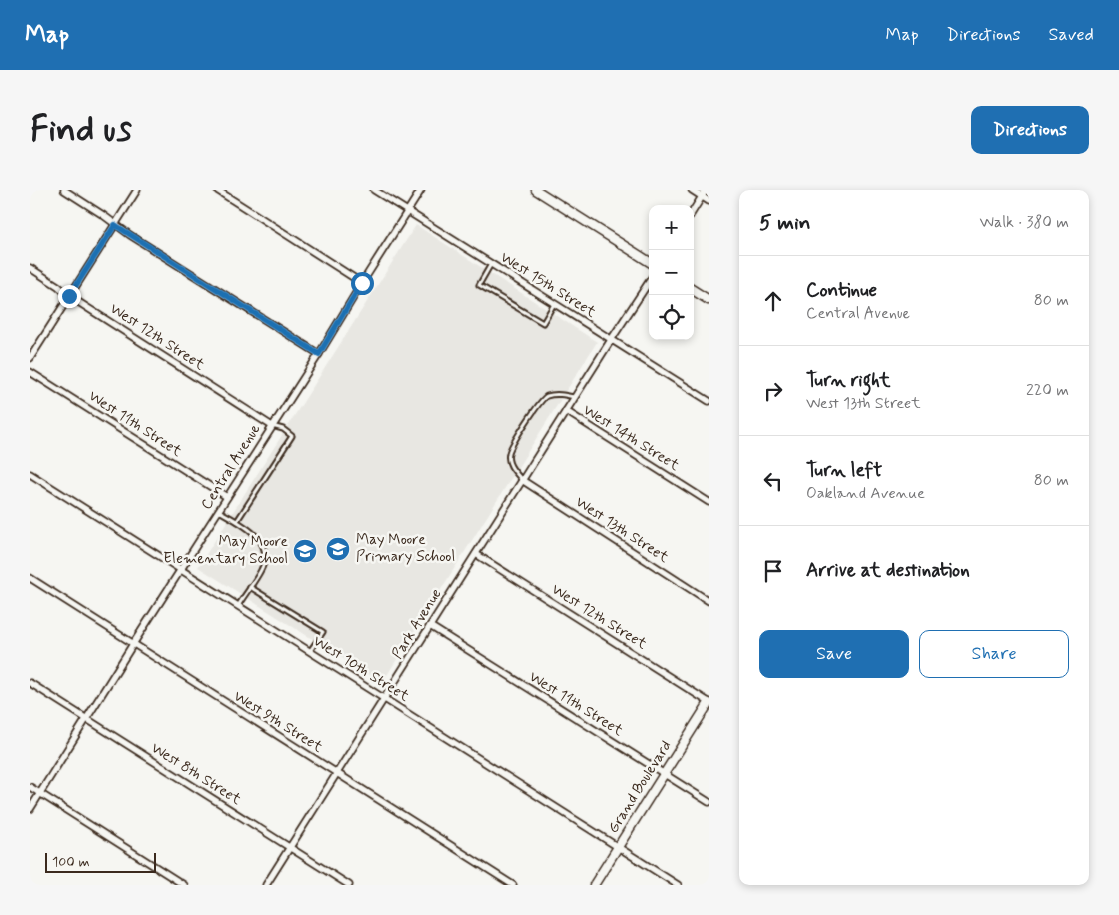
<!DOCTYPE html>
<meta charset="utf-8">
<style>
:root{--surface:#fff;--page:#f6f6f6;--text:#202124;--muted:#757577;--line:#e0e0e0;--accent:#1f6fb2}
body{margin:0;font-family:Mynerve,sans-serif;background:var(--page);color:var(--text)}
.controls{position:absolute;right:15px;top:15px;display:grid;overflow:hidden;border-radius:10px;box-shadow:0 2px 8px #0003}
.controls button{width:45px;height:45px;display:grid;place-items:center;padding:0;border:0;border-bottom:1px solid var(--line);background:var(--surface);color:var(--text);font:25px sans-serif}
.scale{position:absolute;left:15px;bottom:12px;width:111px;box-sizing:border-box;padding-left:5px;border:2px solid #3b2a1e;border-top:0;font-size:14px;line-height:18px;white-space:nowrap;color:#3b2a1e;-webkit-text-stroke:4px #f6f6f2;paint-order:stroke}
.stop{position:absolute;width:15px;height:15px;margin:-11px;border:4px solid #1f6fb2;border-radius:50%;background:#fff}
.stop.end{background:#1f6fb2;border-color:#fff;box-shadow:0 1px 5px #0008}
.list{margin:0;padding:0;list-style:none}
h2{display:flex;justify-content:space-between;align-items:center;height:65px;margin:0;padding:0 20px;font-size:21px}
h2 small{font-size:16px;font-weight:400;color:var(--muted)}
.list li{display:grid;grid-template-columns:32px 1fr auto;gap:15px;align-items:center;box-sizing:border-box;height:90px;padding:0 20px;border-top:1px solid var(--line)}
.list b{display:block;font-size:19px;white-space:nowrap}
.list p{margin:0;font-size:16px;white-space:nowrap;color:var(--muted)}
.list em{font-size:16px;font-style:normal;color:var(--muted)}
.actions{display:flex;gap:10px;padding:15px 20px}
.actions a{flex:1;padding:11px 0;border:1px solid var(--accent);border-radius:10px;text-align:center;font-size:18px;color:var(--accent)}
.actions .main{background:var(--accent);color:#fff}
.icon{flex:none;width:28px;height:28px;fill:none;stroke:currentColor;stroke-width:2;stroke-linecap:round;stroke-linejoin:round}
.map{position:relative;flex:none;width:679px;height:695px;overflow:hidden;border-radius:10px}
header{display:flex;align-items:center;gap:30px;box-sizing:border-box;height:70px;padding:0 25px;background:var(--accent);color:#fff}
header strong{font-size:24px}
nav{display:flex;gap:28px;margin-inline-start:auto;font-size:18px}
.intro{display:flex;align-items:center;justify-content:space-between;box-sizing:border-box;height:120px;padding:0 30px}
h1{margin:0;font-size:35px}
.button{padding:12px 22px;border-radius:10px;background:var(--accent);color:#fff;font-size:18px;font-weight:700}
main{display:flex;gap:30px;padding:0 30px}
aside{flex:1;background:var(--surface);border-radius:10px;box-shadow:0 2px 8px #0003}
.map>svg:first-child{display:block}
</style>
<header>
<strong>Map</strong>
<nav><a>Map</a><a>Directions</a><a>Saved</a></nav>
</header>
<div class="intro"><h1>Find us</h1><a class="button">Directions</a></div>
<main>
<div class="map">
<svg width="679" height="695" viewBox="0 0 679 695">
<rect width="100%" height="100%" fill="#f6f6f2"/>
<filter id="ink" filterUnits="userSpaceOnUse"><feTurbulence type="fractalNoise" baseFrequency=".02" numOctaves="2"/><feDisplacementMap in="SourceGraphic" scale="10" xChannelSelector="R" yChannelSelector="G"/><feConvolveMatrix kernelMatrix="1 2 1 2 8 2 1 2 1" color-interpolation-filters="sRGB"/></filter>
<g filter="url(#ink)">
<polygon fill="#e8e7e2" points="386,35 567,152 352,493 168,377"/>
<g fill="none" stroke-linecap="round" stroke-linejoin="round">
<g stroke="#3b2a1e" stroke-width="7">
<g id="lane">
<polyline points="461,74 449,95 513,133 524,114"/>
<path d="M492,290C486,283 476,274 479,263C480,256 511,208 517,206C526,203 535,205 544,207"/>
<path d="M189,321C210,333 247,350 231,380C225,392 215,404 208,416"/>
<polyline points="207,331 262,246 253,239 242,236"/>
<polyline points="220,397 293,442 280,461"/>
</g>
</g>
<g stroke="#3b2a1e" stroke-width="9">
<g id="street">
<polyline points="34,0 73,25 100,45 289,164"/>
<polyline points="187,0 332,93"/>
<polyline points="344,0 679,211"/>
<polyline points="662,0 679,11"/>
<polyline points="660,26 676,0"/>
<polyline points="0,78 28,96 39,106 242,236"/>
<polyline points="0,168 107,0"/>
<polyline points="0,182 197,307"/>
<polyline points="536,221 679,312"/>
<polyline points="0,284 648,695"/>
<polyline points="492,290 679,411"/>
<polyline points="446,364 679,512"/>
<polyline points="0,388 483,695"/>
<polyline points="400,436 679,612"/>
<polyline points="0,493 319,695"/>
<polyline points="0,597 154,695"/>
<polyline points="0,619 103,454 289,164 332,93 391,0"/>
<polyline points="236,695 581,150 623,86"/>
</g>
</g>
<g stroke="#3b2a1e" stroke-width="11">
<g id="secondary">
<polyline points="506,0 623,74"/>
<polyline points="660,98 679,110"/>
<polyline points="564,695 679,513"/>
</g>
</g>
<use href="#lane" stroke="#f6f6f2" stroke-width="3"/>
<use href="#street" stroke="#f6f6f2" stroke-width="5.5"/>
<use href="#secondary" stroke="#f6f6f2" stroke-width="8"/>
</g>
</g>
<g fill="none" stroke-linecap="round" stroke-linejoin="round" filter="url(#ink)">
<polyline stroke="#1f6fb2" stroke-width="6" points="39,106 85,35 289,164 332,93"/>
</g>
<defs>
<g id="school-disc" transform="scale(1.25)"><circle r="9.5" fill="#1f6fb2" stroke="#f6f6f2"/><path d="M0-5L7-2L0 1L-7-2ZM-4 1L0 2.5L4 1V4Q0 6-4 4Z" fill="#fff"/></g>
</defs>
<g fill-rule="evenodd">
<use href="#school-disc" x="308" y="359"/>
<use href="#school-disc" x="275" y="361"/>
</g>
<g text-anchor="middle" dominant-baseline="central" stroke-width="5" stroke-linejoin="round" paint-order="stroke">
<g font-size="15" fill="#3b2a1e" stroke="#f6f6f2">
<text transform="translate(518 95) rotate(32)">West 15th Street</text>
<text transform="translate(127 147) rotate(33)">West 12th Street</text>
<text transform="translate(105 234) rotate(33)">West 11th Street</text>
<text transform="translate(601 248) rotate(32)">West 14th Street</text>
<text transform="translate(201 277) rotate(-58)">Central Avenue</text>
<text transform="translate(592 340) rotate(33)">West 13th Street</text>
<text transform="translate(569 427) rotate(32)">West 12th Street</text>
<text transform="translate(387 434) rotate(-58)">Park Avenue</text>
<text transform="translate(331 479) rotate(32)">West 10th Street</text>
<text transform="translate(546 514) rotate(32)">West 11th Street</text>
<text transform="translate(248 532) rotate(32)">West 9th Street</text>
<text transform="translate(166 584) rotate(32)">West 8th Street</text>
<text transform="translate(610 597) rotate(-58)">Grand Boulevard</text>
</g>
<g font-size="15" fill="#3b2a1e" stroke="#f6f6f2" text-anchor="start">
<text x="326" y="350">May Moore<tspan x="326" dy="17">Primary School</tspan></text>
<text x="258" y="352" text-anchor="end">May Moore<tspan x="258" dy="17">Elementary School</tspan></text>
</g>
</g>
</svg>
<div class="controls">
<button>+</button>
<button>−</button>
<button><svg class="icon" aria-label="locate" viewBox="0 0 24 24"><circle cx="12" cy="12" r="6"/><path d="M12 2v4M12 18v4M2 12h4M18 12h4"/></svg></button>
</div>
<div class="scale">100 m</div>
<div class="stop" style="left:332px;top:93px"></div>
<div class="stop end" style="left:39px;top:106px"></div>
</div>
<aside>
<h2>5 min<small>Walk · 380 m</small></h2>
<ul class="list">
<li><svg class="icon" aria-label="ahead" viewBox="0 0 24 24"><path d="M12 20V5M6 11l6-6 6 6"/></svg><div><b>Continue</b><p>Central Avenue</p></div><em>80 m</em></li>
<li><svg class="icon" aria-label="right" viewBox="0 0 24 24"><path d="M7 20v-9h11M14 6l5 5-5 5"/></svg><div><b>Turn right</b><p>West 13th Street</p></div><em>220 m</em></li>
<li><svg class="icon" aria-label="left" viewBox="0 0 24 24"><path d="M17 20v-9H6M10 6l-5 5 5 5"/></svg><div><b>Turn left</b><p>Oakland Avenue</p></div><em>80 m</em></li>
<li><svg class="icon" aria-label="arrive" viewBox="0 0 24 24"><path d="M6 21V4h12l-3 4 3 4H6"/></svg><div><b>Arrive at destination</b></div></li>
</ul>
<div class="actions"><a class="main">Save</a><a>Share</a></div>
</aside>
</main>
